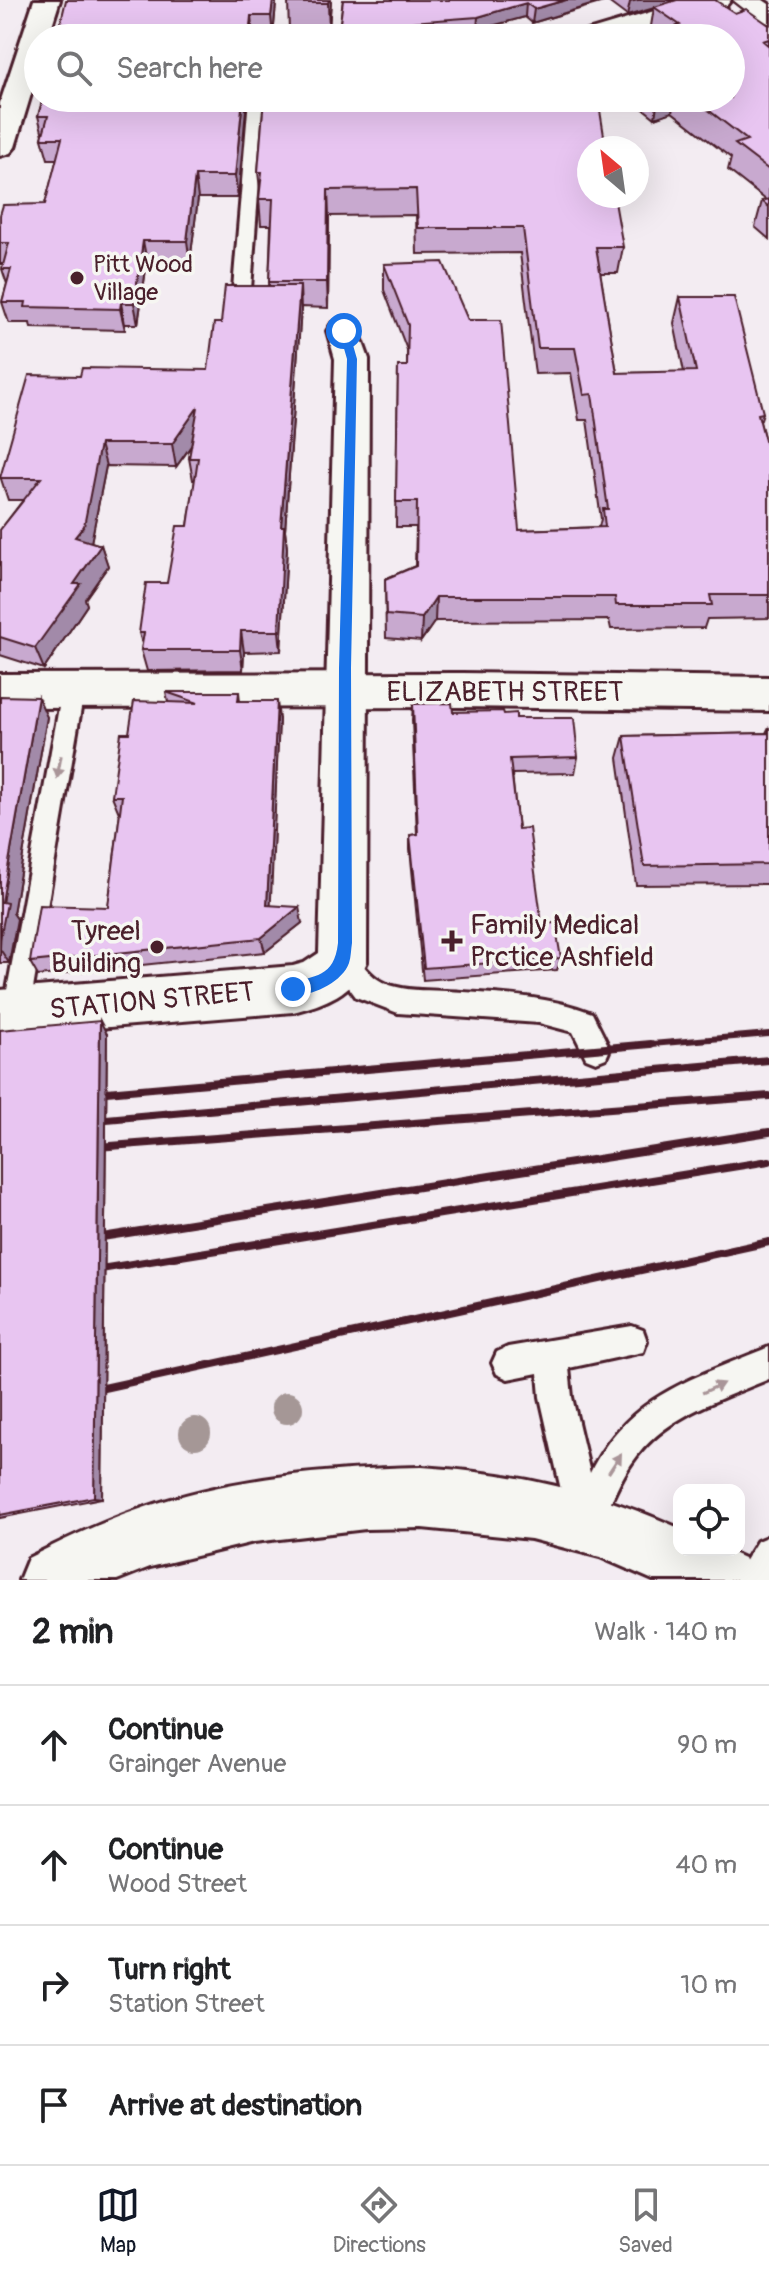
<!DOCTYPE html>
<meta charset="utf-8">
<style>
:root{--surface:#fff;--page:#f6f6f6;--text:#202124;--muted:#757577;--line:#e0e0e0;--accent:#111827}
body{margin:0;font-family:Pangolin,sans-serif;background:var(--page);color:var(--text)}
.controls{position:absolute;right:24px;bottom:24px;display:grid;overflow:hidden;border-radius:16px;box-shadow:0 8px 32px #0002}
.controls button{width:72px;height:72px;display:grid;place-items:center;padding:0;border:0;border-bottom:2px solid var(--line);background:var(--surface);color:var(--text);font:40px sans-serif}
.compass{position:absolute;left:577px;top:136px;width:72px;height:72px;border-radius:50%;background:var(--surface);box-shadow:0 8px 32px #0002;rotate:331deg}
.stop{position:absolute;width:24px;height:24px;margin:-18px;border:6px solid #1a73e8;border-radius:50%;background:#fff}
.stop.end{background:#1a73e8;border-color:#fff;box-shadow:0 2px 8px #0008}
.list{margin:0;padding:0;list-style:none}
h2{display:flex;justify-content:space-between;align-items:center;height:104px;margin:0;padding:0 32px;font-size:34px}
h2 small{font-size:26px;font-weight:400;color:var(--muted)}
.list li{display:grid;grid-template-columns:52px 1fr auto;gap:24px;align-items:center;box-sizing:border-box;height:120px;padding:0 32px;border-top:2px solid var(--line)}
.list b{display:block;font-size:30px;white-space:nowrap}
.list p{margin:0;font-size:26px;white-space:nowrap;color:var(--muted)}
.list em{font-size:26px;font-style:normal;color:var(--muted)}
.icon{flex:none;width:44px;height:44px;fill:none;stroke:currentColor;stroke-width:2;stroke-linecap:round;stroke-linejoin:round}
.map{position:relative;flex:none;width:769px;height:1580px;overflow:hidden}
.search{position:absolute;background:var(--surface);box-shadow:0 8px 32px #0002;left:24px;right:24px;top:24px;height:88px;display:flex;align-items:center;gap:20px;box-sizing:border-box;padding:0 28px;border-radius:44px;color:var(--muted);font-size:30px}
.sheet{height:584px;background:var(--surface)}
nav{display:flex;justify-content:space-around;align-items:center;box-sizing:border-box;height:112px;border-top:2px solid var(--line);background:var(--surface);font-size:22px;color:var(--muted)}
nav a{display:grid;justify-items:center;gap:4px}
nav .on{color:var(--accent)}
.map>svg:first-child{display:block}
</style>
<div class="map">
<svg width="769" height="1580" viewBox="0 0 769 1580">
<rect width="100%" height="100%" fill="#f3ecf2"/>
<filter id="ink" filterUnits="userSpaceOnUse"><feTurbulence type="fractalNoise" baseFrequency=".0125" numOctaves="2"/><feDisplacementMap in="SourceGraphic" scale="16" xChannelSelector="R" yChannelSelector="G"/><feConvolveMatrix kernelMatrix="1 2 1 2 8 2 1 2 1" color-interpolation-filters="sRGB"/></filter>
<g filter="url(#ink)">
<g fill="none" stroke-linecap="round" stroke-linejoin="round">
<g stroke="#4a1f2b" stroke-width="6">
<g id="lane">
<polygon points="249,98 265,98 251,289 242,295 233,289"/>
<polygon points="73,682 81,685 84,691 29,1012 25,1021 16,1025 7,1021 3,1012 62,691 65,685"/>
<path d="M343,950C366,959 365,980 397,987C412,991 430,990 446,991C496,994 545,995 592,1013L610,1049L606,1058L596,1062L586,1058L573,1032L539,1023L398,1013L356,997L330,962L334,953Z"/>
<path d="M632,1326L643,1330L647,1341L643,1352L569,1368L572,1397L590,1473C629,1394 693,1379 769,1347V1379C724,1398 668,1415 637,1456C619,1479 609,1507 597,1533L585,1538L573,1533L568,1521L540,1397L538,1373L508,1379L497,1374L492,1363L497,1352L508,1347Z"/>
<polygon points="769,1536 769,1580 733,1580 757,1541"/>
</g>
</g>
<g stroke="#4a1f2b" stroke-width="6">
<g id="street">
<polygon points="34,0 60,0 48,38 38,38 38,71 15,147 10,153 0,156 0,103"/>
<polygon points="691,0 731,0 727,5 621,38 580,38 584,32"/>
<polygon points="733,0 763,0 769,4 769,23 760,21"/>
<path d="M344,320L356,323L369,359L367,962C353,993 325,1004 293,1012L0,1036V990L293,966L304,963L319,953L335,359L327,331L332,323Z"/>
</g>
</g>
<g stroke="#4a1f2b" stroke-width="6">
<g id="secondary">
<polygon points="462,673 769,677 769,711 462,707 0,708 0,674"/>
<path d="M422,1467C516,1473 593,1490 679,1528V1550H726L744,1558L753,1580H653L600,1557L531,1539L422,1528L366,1529L254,1542L150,1567L117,1580H19L28,1558C64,1540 101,1522 140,1509C230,1477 327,1469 422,1467Z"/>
</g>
</g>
<use href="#lane" fill="#f6f6f2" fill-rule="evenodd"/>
<use href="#street" fill="#f6f6f2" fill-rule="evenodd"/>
<use href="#secondary" fill="#f6f6f2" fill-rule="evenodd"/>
<polyline stroke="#4a1f2b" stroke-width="6" points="628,1046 769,1034"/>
<g stroke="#4a1f2b" stroke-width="8">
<polyline points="84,1094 651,1044"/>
<polyline points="84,1121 769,1060"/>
<polyline points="84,1148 769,1096"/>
<polyline points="83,1240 769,1132"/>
<polyline points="82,1272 769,1161"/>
<polyline points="81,1393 769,1242"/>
</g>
</g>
<g fill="#a59796">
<circle cx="287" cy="1408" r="16"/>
<circle cx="195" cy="1433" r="16"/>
</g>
<g fill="#c8a9cf" stroke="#4a1f2b" stroke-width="2">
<polygon points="331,0 329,29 289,29 288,3"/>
<polygon points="343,0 675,0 735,13 769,25 769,239 755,227 762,201 766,200 728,170 731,158 672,112 655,118 630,98 731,98 650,32 654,8 627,16 607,1 532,23 525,17 477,30 384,38 341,37 340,23"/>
<polygon points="276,3 273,37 57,38"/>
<polygon points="43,98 247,98 238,198 198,198 190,262 147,262 138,324 125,324 125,330 31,328 30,323 9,323 2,302 7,284 2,269 3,264 0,264 0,243 45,204 57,159 48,159 42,138 43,135 38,116"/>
<polygon points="264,98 623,247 618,273 600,273 617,373 684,372 674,323 680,297 763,413 760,422 769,456 769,618 707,619 704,628 611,629 609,620 435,621 421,641 386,638 385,579 415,566 416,527 396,527 398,366 407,366 407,350 384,290 384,264 519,530 599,527 601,519 587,420 579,420 571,373 535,374 520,253 417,254 416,215 329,216 328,308 301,307 285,530 287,548 281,651 244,652 243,670 147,671 141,650 142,644 139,633 167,583 188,526 195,480 193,480 189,458 192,445 176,467 106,466 91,542 101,545 108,566 85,599 87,605 44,669 0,655 0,530 23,500 8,500 0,476 80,376 208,370 221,323 269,286 271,225 261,225 259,199 260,189 258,172"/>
<polygon points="166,692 239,692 240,701 279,719 270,905 302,923 265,952 38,976 30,962 108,907 120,813 119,813 112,796 129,733 168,702"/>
<polygon points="0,696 47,717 13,913 17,919 9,963 0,963"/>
<polygon points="413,704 453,712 504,714 516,718 578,757 575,773 512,774 518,829 542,924 561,958 557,970 423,980 410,849 410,835 417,834 412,720"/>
<polygon points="769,727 769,884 636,885 618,758 624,736 766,733"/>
<polygon points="0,1030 107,1034 102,1498 0,1518"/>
</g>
<g fill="#a28aa9" stroke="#4a1f2b" stroke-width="2">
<polygon points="273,0 276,0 276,3 273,37 271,16"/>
<polygon points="329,0 331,0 329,29 328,3"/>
<polygon points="566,0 607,0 532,23 534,9"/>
<polygon points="638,0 675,0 675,2 627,16 630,2"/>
<polygon points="526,3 525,17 477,30 478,17"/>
<polygon points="251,16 253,38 249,38"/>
<polygon points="243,98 247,98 238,198 235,176"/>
<polygon points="658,98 675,98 672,112 655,118"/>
<polygon points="195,176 198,198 190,262 187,241"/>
<polygon points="328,190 329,216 328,308 327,282"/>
<polygon points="143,241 147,262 138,324 134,303"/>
<polygon points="300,286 301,309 285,530 287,548 281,651 279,631 281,526"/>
<polygon points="121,303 125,324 125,330 120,309"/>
<polygon points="198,407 202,430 176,467 172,444"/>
<polygon points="100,444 106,466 90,548 75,537"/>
<polygon points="101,545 108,566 85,599 87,605 44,669 35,648 74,584"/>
<polygon points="436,597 435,621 421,641 422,618"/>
<polygon points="241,631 244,652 243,670 240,650"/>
<polygon points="38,697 47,717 13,913 17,919 9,963 0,949 2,902"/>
<polygon points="277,701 279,719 270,920 267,905"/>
<polygon points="299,907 302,923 265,952 261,938"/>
<polygon points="100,1021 107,1034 102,1498 94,1497"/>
</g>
<g fill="#e8c5f1" stroke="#4a1f2b" stroke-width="2">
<polygon points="66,0 273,0 271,16 251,16 249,38 57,38"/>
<polygon points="288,0 329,0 328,3 288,3"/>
<polygon points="343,0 566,0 534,9 526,3 478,17 384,24 340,23"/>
<polygon points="677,0 715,0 735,13 746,9 769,25 769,39 763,41 769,46 769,170 735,144 747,140 693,98 731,98 731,38 646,38 680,25 654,7"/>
<polygon points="43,98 243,98 235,176 195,176 187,241 143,241 134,303 121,303 120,309 25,307 26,302 2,302 11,269 2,269 9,243 0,243 0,215 3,205 45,204 62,138 42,138 48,116 38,116"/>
<polygon points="264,98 598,98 606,148 589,148 589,196 614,196 623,247 596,247 617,373 696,371 680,297 734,297 763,413 758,414 769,456 769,595 710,595 712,605 616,605 615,597 436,597 422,618 386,615 385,579 416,566 417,502 396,502 398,366 407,366 408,325 384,264 443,262 468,320 501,320 519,530 605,527 603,509 608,509 592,394 584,395 575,348 538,348 523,228 418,228 416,189 328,190 327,282 269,282 273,199 259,199 262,172 258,172"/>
<polygon points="769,199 769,207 762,201"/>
<polygon points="225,286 300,286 281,526 284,526 279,631 241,631 240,650 141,650 144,633 139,633 146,583 167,583 177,526 188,526 198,458 189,458 198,407 172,444 100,444 84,526 75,537 101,545 74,584 81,584 35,648 0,637 0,530 41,478 0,478 29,375 80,376 82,368 208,370 214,323 221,323"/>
<polygon points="166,692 239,692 238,701 277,701 267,905 299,907 261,938 30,962 39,905 108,907 122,796 112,796 121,733 129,733 134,701 198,703"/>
<polygon points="0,696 38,697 2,902 7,903 0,939"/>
<polygon points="452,703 453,712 503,711 504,714 516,713 516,718 574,718 578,757 510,759 518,829 529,828 542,924 555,923 561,958 424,968 410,835 418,834 413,704"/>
<polygon points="769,733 769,864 644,866 624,736"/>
<polygon points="100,1021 94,1497 0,1515 0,1030"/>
</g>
<defs><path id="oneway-solid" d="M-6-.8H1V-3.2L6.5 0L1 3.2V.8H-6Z" transform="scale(2)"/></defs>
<g fill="#a99598">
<use href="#oneway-solid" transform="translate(59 767) rotate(100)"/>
<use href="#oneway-solid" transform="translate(713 1388) rotate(-25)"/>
<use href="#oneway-solid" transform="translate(615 1463) rotate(-57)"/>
</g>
</g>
<path fill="#1a73e8" d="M344,328L349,331L357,359L351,668L352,943C351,949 351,957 349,963C342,983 308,999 288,994V984C315,975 334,978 338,943L339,668L347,359L339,331Z"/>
<g fill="#4a1f2b" stroke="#f6f6f2" stroke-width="3">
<circle cx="77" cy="278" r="8"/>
<path d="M448 929h8v8h8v8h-8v8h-8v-8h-8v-8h8z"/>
<circle cx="157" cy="947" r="8"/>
</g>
<g text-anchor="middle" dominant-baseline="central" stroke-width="7" stroke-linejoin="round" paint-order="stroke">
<g font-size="24" fill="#4a1f2b" stroke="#f6f6f2" text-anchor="start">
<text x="93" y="264">Pitt Wood<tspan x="93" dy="28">Village</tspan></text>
</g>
<g font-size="28" fill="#4a1f2b" stroke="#f6f6f2">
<text x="505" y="692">ELIZABETH STREET</text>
<text transform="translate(152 1001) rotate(-5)">STATION STREET</text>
</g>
<g font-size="28" fill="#4a1f2b" stroke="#f6f6f2" text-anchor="start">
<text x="470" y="925">Family Medical<tspan x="470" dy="32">Prctice Ashfield</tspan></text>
<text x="141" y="931" text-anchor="end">Tyreel<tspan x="141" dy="32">Building</tspan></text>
</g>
</g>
</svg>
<div class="controls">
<button><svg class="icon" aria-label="locate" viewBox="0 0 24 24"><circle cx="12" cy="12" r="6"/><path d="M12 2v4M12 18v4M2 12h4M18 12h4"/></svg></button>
</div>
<svg class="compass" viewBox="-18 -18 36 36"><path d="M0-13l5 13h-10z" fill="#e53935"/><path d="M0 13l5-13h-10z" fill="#757577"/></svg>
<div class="stop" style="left:344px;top:331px"></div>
<div class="stop end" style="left:293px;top:989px"></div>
<div class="search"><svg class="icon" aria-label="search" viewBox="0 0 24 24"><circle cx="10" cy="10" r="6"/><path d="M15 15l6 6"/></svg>Search here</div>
</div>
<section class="sheet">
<h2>2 min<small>Walk · 140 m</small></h2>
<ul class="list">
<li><svg class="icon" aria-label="ahead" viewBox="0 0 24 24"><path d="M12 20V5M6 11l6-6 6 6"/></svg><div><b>Continue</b><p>Grainger Avenue</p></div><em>90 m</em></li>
<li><svg class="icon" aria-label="ahead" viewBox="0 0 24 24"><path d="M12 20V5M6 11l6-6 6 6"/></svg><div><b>Continue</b><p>Wood Street</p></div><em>40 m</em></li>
<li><svg class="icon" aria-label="right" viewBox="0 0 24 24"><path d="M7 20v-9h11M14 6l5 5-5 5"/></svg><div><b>Turn right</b><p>Station Street</p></div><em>10 m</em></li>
<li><svg class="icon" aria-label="arrive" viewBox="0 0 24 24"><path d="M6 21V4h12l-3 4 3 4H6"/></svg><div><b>Arrive at destination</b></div></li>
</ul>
</section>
<nav>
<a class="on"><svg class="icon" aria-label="map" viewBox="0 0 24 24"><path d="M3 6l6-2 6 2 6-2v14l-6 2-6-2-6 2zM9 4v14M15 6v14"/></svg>Map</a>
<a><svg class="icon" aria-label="directions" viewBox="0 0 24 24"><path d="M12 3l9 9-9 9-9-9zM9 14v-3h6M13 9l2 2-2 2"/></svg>Directions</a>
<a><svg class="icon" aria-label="saved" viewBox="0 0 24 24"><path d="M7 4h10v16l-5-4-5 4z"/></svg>Saved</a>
</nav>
